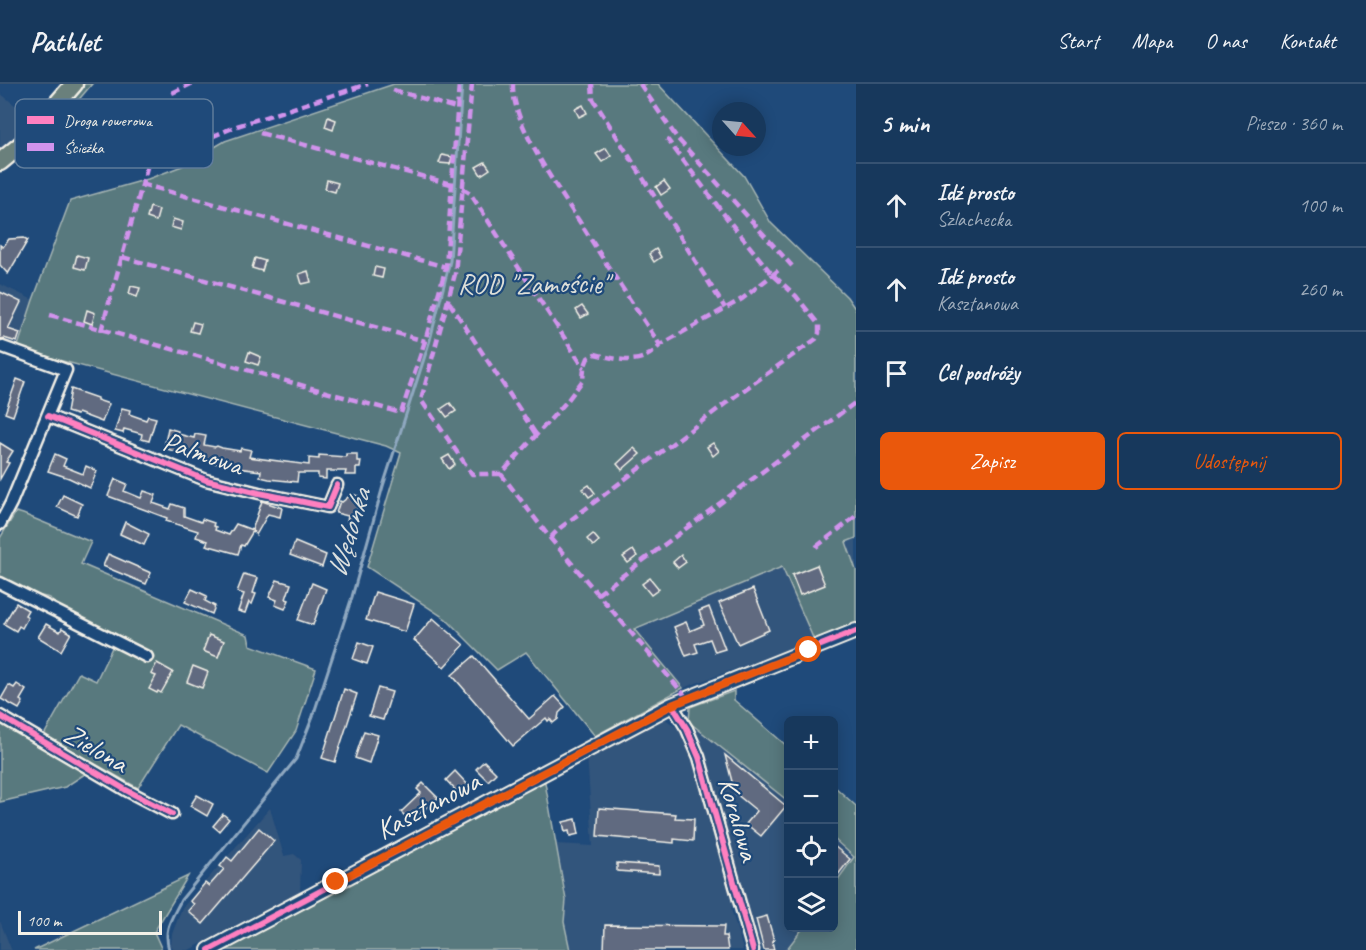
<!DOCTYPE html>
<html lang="pl">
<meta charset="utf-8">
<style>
:root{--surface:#17385c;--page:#244365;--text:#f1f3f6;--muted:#9eacbb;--line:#365272;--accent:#ea580c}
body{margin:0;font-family:Caveat,sans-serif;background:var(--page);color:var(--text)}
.controls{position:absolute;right:18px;bottom:18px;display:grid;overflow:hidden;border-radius:9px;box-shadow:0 3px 15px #0003}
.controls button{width:54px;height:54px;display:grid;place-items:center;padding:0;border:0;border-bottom:2px solid var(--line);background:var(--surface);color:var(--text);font:30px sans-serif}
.compass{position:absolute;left:712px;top:18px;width:54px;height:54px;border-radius:50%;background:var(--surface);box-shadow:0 3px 15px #0003;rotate:117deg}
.scale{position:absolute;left:18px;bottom:15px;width:144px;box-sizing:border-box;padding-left:6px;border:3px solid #f4f1e8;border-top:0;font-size:16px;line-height:21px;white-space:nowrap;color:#f4f1e8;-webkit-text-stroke:4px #1f4a7a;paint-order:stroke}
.stop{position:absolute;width:18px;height:18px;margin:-14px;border:4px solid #ea580c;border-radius:50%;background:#fff}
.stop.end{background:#ea580c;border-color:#fff;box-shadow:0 2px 6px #0008}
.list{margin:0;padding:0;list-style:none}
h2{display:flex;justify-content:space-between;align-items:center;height:78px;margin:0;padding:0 24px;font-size:26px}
h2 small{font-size:20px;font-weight:400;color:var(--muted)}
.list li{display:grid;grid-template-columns:39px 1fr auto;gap:18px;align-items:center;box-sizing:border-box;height:84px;padding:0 24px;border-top:2px solid var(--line)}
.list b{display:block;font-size:22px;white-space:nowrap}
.list p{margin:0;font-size:20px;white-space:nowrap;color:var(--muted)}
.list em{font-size:20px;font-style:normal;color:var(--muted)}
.actions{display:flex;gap:12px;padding:18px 24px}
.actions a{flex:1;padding:14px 0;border:2px solid var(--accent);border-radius:9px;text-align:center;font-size:21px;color:var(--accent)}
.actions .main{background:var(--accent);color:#fff}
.icon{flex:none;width:33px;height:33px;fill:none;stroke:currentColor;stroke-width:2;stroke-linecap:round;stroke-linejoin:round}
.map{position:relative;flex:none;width:856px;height:866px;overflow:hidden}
header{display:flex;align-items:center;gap:36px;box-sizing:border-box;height:84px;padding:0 30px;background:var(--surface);border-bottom:2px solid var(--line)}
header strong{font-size:28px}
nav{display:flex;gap:33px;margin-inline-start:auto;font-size:21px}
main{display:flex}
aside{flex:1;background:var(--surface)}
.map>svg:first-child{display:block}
</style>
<header>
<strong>Pathlet</strong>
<nav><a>Start</a><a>Mapa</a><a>O nas</a><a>Kontakt</a></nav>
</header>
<main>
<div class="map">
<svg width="856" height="866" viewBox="0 0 856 866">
<rect width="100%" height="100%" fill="#1f4a7a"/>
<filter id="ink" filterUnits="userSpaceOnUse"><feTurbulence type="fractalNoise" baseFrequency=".0167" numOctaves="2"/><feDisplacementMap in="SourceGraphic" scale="12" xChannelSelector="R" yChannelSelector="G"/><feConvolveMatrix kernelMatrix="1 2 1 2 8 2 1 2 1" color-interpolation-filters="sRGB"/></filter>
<g filter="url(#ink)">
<g fill="#32547c">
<polygon points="0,9 32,35 22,47 0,64"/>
<polygon points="0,200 33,216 17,265 0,259"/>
<polygon points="856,454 856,486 846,458"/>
<polygon points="782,483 814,556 683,604 633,545"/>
<polygon points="664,634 681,647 700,687 735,816 731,825 743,866 570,866 564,838 566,816 557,760 593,762 587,670 653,636"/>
<polygon points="689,638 788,717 788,844 803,844 786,866 761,866 711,690"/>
<polygon points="270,724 284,772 294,770 301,776 300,808 189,866 174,866 171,861 172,850 182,824"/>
<polygon points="834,755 854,773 834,801"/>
<polygon points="0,837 11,865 12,866 0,866"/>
</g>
<g fill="#59797e" stroke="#a6b5b3" stroke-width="1.5">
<polygon points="83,0 92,0 70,26 67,19"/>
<polygon points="394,0 658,0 744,92 771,139 847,213 856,226 856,454 846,458 856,486 856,539 814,556 782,483 634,545 683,604 595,652 526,568 497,586 446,535 367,483 401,369 386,362 17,265 33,216 70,117 148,95 182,82 225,57"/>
<polygon points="16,428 23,430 91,458 81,480 248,551 250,561 316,585 296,647 268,689 178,641 138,704 44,651 79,589 96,597 117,553 55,522 50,514 24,508 0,494 0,454"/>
<polygon points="734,607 734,616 788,663 788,717 689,638 690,623"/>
<polygon points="0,637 88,688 65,703 0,718"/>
<polygon points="544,693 566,816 564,838 570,866 222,866"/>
<polygon points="834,702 856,722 856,866 786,866 803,844 834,844 834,801 854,773 834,755"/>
<polygon points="188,792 154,848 162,866 34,866"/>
</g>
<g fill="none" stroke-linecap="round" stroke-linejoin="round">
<path stroke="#8fa8c0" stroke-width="3" d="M169,866C163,844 171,836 181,816L296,675L313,632L352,513L383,402L430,256L450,177L462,0"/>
</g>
<g fill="#606a80" stroke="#f4f1e8" stroke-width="1.5">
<polygon points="583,21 587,29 579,33 575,25"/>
<polygon points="328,33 336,36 333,46 325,43"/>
<polygon points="606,64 611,72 602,78 596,70"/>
<polygon points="442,71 452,73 450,80 439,79"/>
<polygon points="485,78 490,85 481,91 476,83"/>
<polygon points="327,96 338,99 335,108 325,105"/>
<polygon points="664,97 670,105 661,111 656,103"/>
<polygon points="150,123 159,126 156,137 147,134"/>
<polygon points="173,135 183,138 181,146 171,143"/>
<polygon points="24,154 28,156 8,190 0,181 0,161 3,163 9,155"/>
<polygon points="656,165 661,173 654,178 649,170"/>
<polygon points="77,171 88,174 85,186 74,183"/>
<polygon points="255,174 265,177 262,187 252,184"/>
<polygon points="375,183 384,185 382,194 373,192"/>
<polygon points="308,187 311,198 302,200 299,190"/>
<polygon points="497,189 502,197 493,203 488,195"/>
<polygon points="131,202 140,204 137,213 129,210"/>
<polygon points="0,208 21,218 8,245 20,249 17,258 4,254 0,255"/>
<polygon points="582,222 588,230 581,234 576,226"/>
<polygon points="87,226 95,229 92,240 84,237"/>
<polygon points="193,238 201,240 198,249 190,247"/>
<polygon points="249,268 261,273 258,281 246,277"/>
<polygon points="17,295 25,298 13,332 5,329"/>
<polygon points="71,305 97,314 97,316 109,320 102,338 78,329 77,331 67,328"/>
<polygon points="450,319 456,327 447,333 441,325"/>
<polygon points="122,324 130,326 129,330 146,336 148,332 156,334 149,357 141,355 142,350 124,345 123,349 115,347"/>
<polygon points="168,344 178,347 178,350 194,354 195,350 206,352 204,361 215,363 217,362 222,364 240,367 241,364 251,366 249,373 286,378 309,381 309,374 319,375 319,371 346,373 346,370 357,370 357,377 361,377 360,384 356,384 356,391 345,391 346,387 326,387 326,395 318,394 318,389 298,389 297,398 269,395 260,393 261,387 237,384 237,382 221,378 221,380 213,379 164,364"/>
<polygon points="0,359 13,367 6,378 9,379 0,395"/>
<polygon points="713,359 719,367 713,372 707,363"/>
<polygon points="634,364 640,370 622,386 617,380"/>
<polygon points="55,370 66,375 63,382 83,390 86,382 97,387 90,404 69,394 48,387"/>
<polygon points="449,371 455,380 449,385 442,375"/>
<polygon points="115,395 127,400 124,407 141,414 144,407 156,411 153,419 170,425 172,420 184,424 184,432 201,438 202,435 214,439 213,442 216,443 215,446 229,451 236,440 252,446 262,417 282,424 280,433 268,430 256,451 253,447 244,462 241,461 238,470 206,461 208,457 196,453 198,447 166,437 167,434 108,412"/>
<polygon points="589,401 595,409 589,413 583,405"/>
<polygon points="352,410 358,412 356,440 347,437 348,432 336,429 340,417 342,418"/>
<polygon points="63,411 82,420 77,432 57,423"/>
<polygon points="125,438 149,450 144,461 120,450"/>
<polygon points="593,450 599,457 593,462 587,455"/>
<polygon points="295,458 326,471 322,483 290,471"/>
<polygon points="633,466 637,472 628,479 623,473"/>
<polygon points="108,470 151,489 146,500 103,482"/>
<polygon points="681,471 686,478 678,484 673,478"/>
<polygon points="817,481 825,501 800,511 792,491"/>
<polygon points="244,490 258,494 253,509 256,510 252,520 249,518 245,529 238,527 244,510 237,508"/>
<polygon points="650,494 659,505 651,511 642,500"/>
<polygon points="277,496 291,500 286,515 289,516 285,525 275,521 277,516 269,513"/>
<polygon points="312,499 326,505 313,541 298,536"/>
<polygon points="192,505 207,512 205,517 215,522 212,530 185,518"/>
<polygon points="753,505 769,546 738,560 719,519"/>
<polygon points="375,508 414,520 405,548 366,536"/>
<polygon points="16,519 28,526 25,531 28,533 22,544 19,542 16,547 4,540"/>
<polygon points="709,523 725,565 715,568 710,555 695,560 698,568 686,572 674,543 686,538 690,547 704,541 699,527"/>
<polygon points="433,534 464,561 444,583 414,556"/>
<polygon points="46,540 60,548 62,544 71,549 61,567 38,553"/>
<polygon points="209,551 224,557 218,573 203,567"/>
<polygon points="359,558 373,563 367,580 353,575"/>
<polygon points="474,572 529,635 555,612 565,623 559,629 558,635 553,639 550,635 548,637 546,634 513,662 452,591"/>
<polygon points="157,579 173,588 161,609 158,607 157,609 149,605 156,592 151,590"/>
<polygon points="193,582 208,588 202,604 187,598"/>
<polygon points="17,600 26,606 20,616 23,618 19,625 1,615 9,601 14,604"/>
<polygon points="378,604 392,608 383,636 369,632"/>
<polygon points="344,605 357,610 335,678 322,674"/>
<polygon points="364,647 378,651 369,679 355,674"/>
<polygon points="725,671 786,722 761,752 746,740 757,727 735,709"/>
<polygon points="484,677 496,689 488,697 476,685"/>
<polygon points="455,687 468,701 459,710 446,696"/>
<polygon points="423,699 438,714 414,734 411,730 407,734 401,728 421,709 417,705"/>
<polygon points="197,711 213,720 207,732 190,722"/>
<polygon points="599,724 676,730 675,734 694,735 693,757 674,755 674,759 597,752"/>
<polygon points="223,730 229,735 219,747 213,742"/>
<polygon points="576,735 579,750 570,752 569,747 565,748 563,738"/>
<polygon points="259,744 274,757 203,840 188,827 194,820 190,817 205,799 209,802 224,785 220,782 227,773 232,777"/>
<polygon points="834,762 850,775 834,796"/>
<polygon points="617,779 659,782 659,790 617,787"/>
<polygon points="767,832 774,856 772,857 774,866 764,866 756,835"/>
<polygon points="605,841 724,842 723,852 726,852 728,866 604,866"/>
</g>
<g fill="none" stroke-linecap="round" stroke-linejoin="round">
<g stroke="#f4f1e8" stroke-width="15">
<g id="minor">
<polyline points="0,262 66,286 11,419 0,440"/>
<polyline points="48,332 206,396 259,409 328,423 337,401"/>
<polyline points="0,499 147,573"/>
<polyline points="672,621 687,645 699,673 753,866"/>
<polyline points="0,632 126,706 172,730"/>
</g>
</g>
<g stroke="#f4f1e8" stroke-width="18">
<polyline id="tertiary" points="209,866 672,621 856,547"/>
</g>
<g stroke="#f4f1e8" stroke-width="21">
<polyline id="primary" points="0,78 23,59 74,0"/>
</g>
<use href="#minor" stroke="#1f4a7a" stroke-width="10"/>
<use href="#tertiary" stroke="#1f4a7a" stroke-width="14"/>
<use href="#primary" stroke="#6a807c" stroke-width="16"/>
<g stroke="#d193ec" stroke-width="4.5" stroke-dasharray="9 4.5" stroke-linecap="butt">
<polyline points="472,0 455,190 421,316 472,390 501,390"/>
<path d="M513,0C511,40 563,112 585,146C609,185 635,223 660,261"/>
<polyline points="592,0 593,15 725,224"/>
<polyline points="640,0 677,54 792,182"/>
<polyline points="393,6 456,24"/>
<polyline points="172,9 191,0"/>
<polyline points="260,49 451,100"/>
<polyline points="141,100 446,183"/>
<polyline points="462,104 470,109 584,284"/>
<polyline points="122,173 425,257"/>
<polyline points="449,218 537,352"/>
<polyline points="50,231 401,329 425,257 446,183 459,0"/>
<polyline points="101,247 148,80 237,42 368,0"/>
<polyline points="550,454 560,444 734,313 816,255 819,249 819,241 796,212 772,190 729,137 667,55"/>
<polyline points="816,463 856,432"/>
<polyline points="598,510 856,318"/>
<path d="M687,614L550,454L501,390L567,317L583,296L584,284L588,274L595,270C620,276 641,283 660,261L742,215L780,185"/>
</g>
<g stroke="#1f4a7a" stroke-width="10">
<g id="cycleway">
<polyline points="48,332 206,396 259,409 328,423 337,401"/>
<polyline points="672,621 687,645 699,673 753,866"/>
<polyline points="0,632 126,706 172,730"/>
<polyline points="209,866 672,621 856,547"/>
</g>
</g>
<use href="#cycleway" stroke="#ff80c0" stroke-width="6"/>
</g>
</g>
<g fill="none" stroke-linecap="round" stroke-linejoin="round" filter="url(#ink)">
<polyline stroke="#ea580c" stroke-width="8" points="336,798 672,621 809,566"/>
</g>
<g text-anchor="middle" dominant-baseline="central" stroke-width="4.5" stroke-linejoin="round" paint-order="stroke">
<g font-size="28" fill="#dddfd8" stroke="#1f4a7a">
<text x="533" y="199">ROD "Zamoście"</text>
</g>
<g font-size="28" fill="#f4f1e8" stroke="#1f4a7a">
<text transform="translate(203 369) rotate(19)">Palmowa</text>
<text transform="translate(96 664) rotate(30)">Zielona</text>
<text transform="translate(428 721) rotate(-28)">Kasztanowa</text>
<text transform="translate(739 735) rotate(74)">Koralowa</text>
</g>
<g font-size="30" font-style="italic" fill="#dbdfde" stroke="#1f4a7a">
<text transform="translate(348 449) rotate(-73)">Wędonka</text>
</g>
</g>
<rect x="15" y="15" width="198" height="69" rx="9" fill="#1f4a7a" stroke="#5f7c9b" stroke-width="1.5"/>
<rect x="27" y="32" width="27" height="8" fill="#ff80c0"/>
<rect x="27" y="59" width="27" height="8" fill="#d193ec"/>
<g font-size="16" fill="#f4f1e8">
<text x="64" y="42">Droga rowerowa</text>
<text x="64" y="69">Ścieżka</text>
</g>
</svg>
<div class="controls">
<button>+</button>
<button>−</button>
<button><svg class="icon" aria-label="locate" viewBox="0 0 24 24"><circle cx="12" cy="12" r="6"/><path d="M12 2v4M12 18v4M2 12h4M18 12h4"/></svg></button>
<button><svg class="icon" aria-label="layers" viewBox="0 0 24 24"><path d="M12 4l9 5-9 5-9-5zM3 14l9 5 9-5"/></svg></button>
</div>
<svg class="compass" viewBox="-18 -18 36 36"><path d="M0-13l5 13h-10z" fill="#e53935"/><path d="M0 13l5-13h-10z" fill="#9eacbb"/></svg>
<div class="scale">100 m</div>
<div class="stop" style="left:809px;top:566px"></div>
<div class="stop end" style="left:336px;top:798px"></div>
</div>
<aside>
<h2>5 min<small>Pieszo · 360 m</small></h2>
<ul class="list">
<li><svg class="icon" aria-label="ahead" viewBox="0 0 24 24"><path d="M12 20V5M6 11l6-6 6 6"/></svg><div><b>Idź prosto</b><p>Szlachecka</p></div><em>100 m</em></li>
<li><svg class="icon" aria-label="ahead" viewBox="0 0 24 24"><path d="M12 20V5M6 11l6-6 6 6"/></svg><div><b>Idź prosto</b><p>Kasztanowa</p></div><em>260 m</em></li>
<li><svg class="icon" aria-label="arrive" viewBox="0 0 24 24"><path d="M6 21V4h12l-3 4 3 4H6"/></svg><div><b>Cel podróży</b></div></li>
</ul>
<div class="actions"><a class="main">Zapisz</a><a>Udostępnij</a></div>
</aside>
</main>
